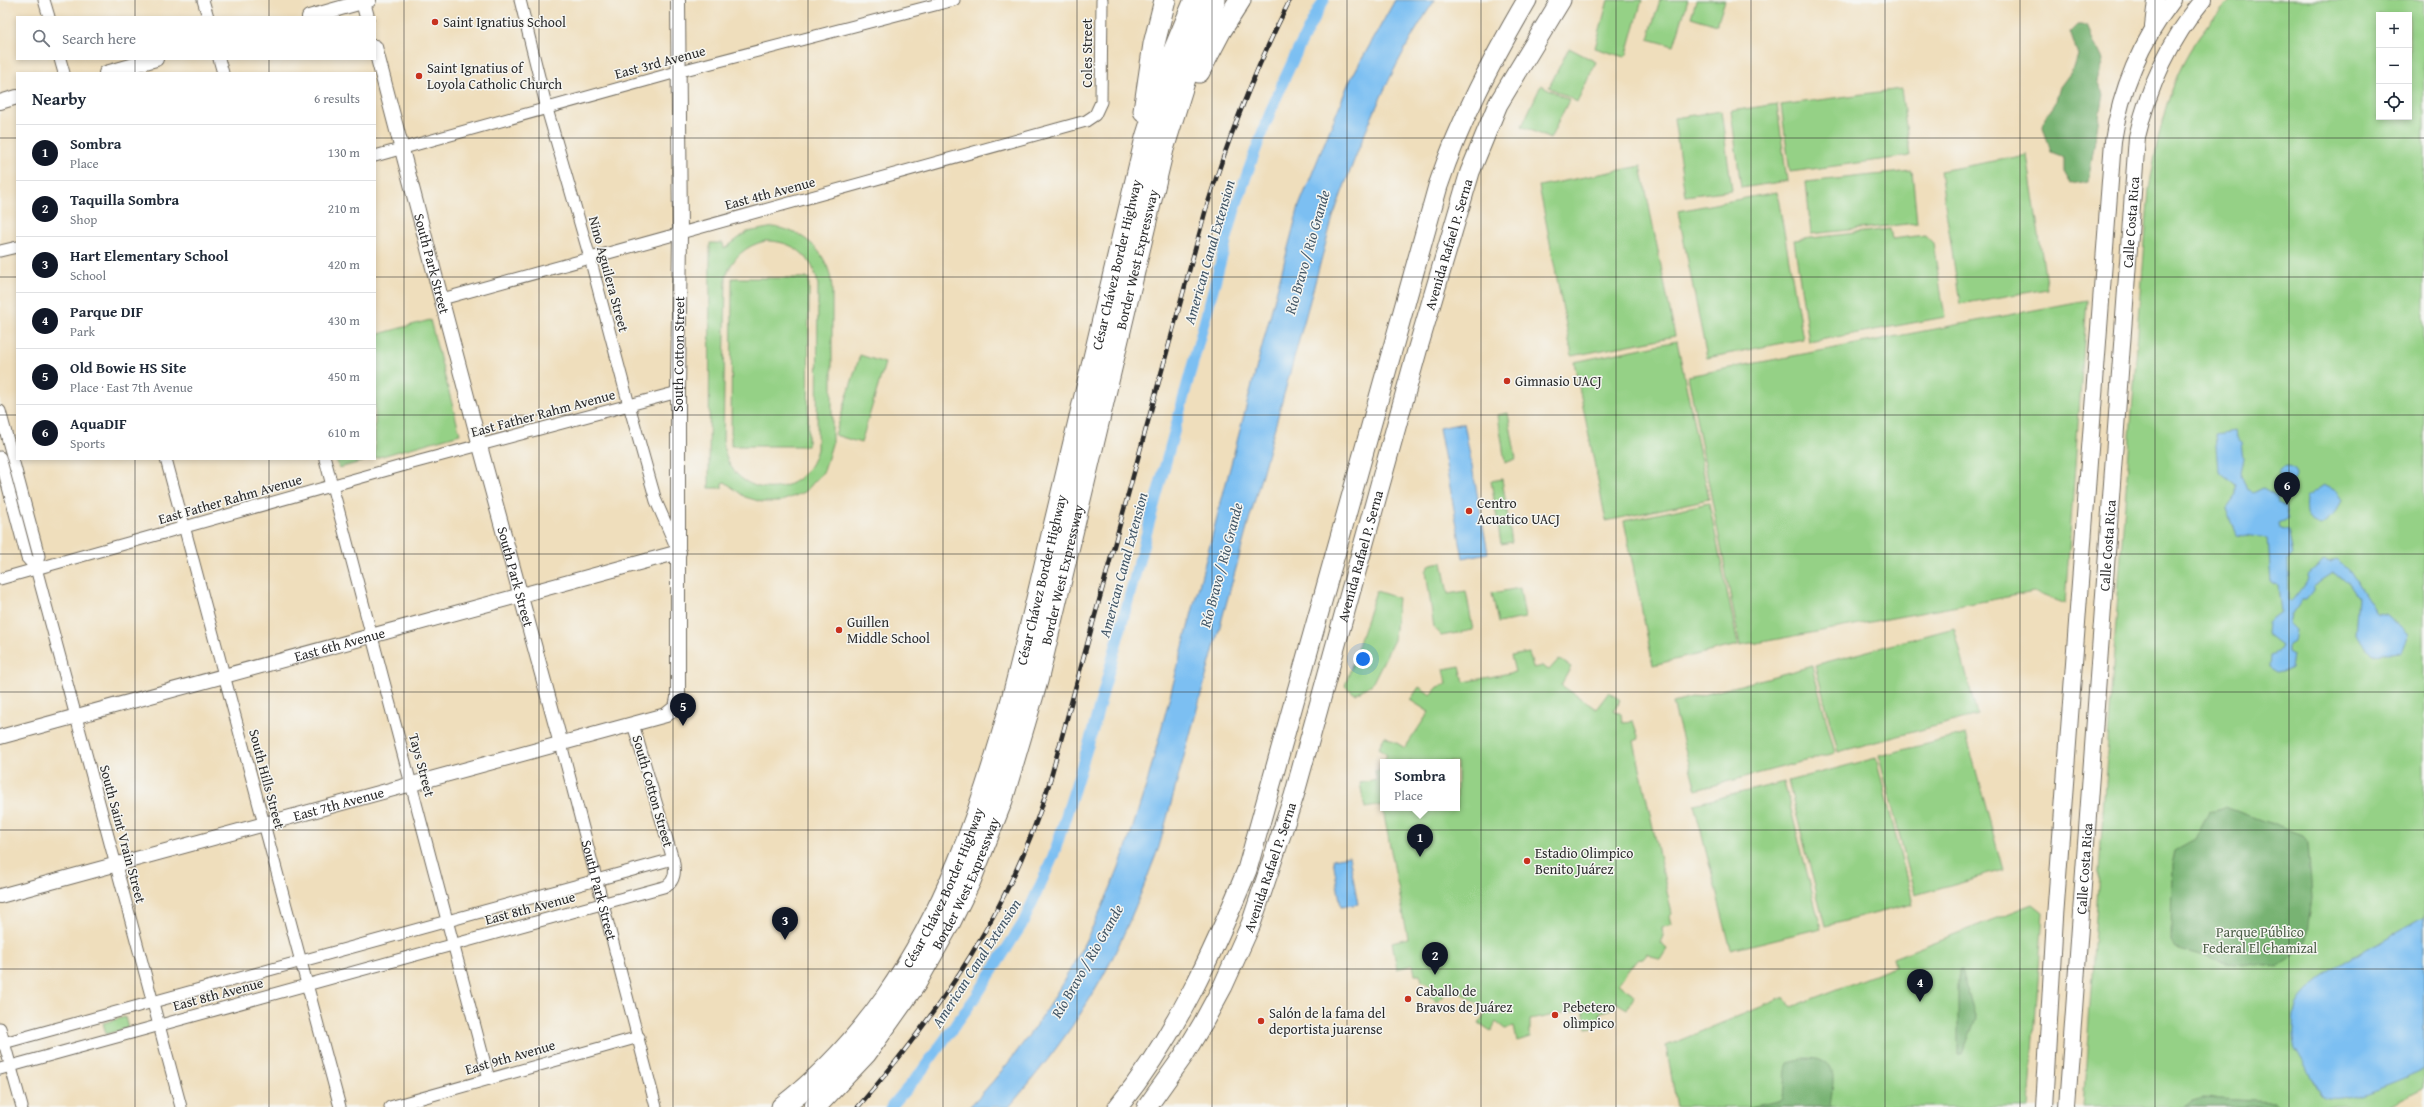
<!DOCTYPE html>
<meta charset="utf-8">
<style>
:root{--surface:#fff;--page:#f6f6f7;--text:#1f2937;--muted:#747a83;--line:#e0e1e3;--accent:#111827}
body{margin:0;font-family:"Gentium Book Plus",serif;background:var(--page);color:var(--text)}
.controls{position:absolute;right:12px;top:12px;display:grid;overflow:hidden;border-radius:0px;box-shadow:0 2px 6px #0003}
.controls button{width:36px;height:36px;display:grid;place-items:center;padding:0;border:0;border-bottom:1px solid var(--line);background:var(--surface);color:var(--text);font:20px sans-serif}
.you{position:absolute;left:1363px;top:659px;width:14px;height:14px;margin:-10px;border:3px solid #fff;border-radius:50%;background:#1a73e8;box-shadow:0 0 0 6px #1a73e833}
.badge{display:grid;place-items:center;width:26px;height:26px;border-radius:50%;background:var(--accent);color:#fff;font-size:13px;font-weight:700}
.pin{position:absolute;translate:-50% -33px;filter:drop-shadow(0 1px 2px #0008)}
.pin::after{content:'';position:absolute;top:21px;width:14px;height:12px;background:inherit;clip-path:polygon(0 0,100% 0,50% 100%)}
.popup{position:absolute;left:1380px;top:759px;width:80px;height:52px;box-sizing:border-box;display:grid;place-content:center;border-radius:0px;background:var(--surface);filter:drop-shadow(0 1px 3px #0005);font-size:13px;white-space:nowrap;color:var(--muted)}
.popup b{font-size:15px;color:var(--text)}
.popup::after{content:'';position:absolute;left:50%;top:100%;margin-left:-8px;border:8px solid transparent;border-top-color:var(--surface)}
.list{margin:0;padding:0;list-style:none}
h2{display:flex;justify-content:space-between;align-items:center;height:52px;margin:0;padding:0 16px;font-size:17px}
h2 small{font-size:13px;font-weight:400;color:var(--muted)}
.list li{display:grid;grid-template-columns:26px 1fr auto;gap:12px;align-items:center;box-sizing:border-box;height:56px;padding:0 16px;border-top:1px solid var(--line)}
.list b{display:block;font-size:15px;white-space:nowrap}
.list p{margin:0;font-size:13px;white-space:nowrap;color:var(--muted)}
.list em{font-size:13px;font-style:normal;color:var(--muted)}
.icon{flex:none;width:22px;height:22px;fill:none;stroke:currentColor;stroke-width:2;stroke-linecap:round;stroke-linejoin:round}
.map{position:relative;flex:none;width:2424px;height:1107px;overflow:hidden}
.search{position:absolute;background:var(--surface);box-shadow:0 2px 6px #0003;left:16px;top:16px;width:360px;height:44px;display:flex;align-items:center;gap:10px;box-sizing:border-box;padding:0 14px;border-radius:0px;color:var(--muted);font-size:15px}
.panel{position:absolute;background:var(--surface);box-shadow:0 2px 6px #0003;left:16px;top:72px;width:360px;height:388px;border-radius:0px}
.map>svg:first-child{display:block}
</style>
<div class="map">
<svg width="2424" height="1107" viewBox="0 0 2424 1107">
<rect width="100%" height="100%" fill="#f6f6f2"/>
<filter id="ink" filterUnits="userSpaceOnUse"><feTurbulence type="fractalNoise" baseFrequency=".025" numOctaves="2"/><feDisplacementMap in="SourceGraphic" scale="8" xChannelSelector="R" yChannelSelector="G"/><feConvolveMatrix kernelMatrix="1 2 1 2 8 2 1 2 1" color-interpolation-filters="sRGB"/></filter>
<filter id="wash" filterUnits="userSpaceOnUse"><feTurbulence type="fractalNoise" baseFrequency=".012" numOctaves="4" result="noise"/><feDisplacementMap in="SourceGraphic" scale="16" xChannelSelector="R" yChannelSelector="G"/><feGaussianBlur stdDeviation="0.9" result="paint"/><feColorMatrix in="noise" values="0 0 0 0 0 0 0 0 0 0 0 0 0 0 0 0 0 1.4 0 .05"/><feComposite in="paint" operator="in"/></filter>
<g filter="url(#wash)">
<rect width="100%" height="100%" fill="#efdebc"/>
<g fill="#95d186" stroke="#607e58" fill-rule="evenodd">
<polygon points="1608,0 1642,0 1627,54 1624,57 1595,48"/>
<polygon points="1660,0 1688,0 1674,46 1648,39"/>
<polygon points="1696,0 1725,0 1717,25 1691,17"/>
<path d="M2231,0H2424V1089L2387,1107H2083L2117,607L2149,189C2163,109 2171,60 2231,0ZM2379,15H2409V117H2379Z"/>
<polygon points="1569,48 1596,62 1577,102 1549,87"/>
<polygon points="1541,85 1569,100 1550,139 1522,126"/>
<polygon points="1901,89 1910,156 1790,172 1781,105"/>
<polygon points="1777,104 1787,181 1741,188 1731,111"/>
<polygon points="1721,111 1732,190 1685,196 1674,118"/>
<polygon points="2027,155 2047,289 1960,304 1940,171"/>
<polygon points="1641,166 1675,336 1572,356 1539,186"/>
<polygon points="1912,171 1917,223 1811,234 1806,182"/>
<polygon points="1777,192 1803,339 1707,358 1678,211"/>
<path d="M774,227C808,232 831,256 832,290V444L824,471L805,492L779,502H762L745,497L725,482L722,483V488H709L710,243H723L724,249L747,232ZM765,241C793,240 814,257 818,285L817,449C803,506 727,499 723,441L726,276C733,257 745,246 765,241Z"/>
<polygon points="1890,229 1892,239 1925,235 1933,243 1945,317 1809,342 1794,240"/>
<polygon points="732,278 809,278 808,446 731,446"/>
<polygon points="2087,300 2065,604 2034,592 1740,646 1688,376"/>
<polygon points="430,320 460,434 375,458 375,335"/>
<polygon points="1677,341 1709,499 1606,521 1574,362"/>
<polygon points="860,355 885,363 861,443 835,435"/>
<polygon points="1508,413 1516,459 1505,463 1498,415"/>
<polygon points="336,459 372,459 339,468"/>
<polygon points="1502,479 1512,542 1501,544 1491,481"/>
<polygon points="1709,503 1738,645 1653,665 1624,521"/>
<polygon points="1442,562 1448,594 1466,591 1473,630 1441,636 1434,628 1426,571 1431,564"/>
<polygon points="1520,588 1525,618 1498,623 1492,593"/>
<polygon points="1376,591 1398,598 1394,640 1372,684 1355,694 1345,686"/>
<polygon points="1954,628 1977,715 1838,752 1815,665"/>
<polygon points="1529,653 1533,668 1542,666 1549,670 1559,659 1571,667 1561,685 1596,709 1609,692 1620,700 1614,710 1621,714 1622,722 1633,721 1639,739 1634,741 1672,914 1670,916 1672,924 1662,927 1663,936 1660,943 1667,949 1660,960 1648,953 1643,959 1636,960 1618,984 1635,995 1627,1009 1615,1002 1610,1010 1600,1012 1602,1025 1586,1028 1583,1009 1530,1020 1530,1037 1517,1041 1514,1027 1505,1029 1496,1022 1491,1031 1479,1023 1487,1010 1450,985 1438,1002 1428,995 1433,987 1422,981 1420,974 1415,974 1413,965 1397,969 1392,942 1408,938 1382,805 1365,808 1360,783 1377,780 1375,771 1383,770 1383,808 1457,808 1457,762 1384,762 1387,754 1378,748 1385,736 1405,748 1429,712 1410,700 1419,687 1431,695 1438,687 1447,684 1444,669 1460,666 1464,682 1515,672 1511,656"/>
<polygon points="1812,666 1835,753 1696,790 1673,703"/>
<polygon points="1966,734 2003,870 1915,895 1879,756"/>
<polygon points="1876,758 1913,904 1825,926 1788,781"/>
<polygon points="1784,782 1821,928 1731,950 1694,804"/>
<polygon points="2033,904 2043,912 2029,1107 1677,1107 1666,1046 1785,997 1791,1007 1895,967 1893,958"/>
<polygon points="125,1017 128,1028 106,1034 103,1023"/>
</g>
<g fill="#78b373" stroke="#526f4f">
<polygon points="2077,25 2087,25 2103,60 2097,81 2103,94 2088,181 2071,184 2064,172 2064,157 2051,152 2043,127 2045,118 2055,104 2060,87 2074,68 2078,55 2070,32"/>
<polygon points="2225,807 2302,835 2308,842 2312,898 2305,946 2278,967 2226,962 2176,948 2171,941 2172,863 2175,851 2195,840 2209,812"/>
<polygon points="1961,970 1976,1018 1962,1055 1958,1055 1958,971"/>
<path d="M1803,1058C1842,1058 1833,1077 1830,1107H1750L1779,1101L1783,1098L1785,1070L1789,1062Z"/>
<polygon points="2203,1098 2274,1102 2280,1107 2184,1107 2192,1101"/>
</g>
<g fill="#7cbff2" stroke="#54758e">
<path d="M1395,0H1435C1390,66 1360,142 1333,217L1159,847C1140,896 1119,952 1091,997C1067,1036 1039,1072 1009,1107H969C1032,1044 1084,954 1117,872C1129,843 1137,812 1147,783L1299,206L1349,82Z"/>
<polygon points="1464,423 1488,553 1463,558 1439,428"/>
<polygon points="2235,431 2236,439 2241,443 2243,458 2240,472 2247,490 2253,493 2263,488 2277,496 2278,504 2285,507 2288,519 2279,523 2280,529 2288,531 2293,554 2288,560 2289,599 2292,601 2309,578 2308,574 2324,560 2330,562 2336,559 2352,574 2377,613 2385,614 2408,634 2401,652 2373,655 2355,634 2358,597 2347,581 2333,574 2313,587 2313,591 2306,600 2302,600 2291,616 2289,624 2295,630 2293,642 2288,645 2288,652 2293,655 2291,669 2277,672 2269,667 2270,655 2279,651 2281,646 2267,635 2268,622 2281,612 2278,586 2271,582 2268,539 2236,535 2226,509 2236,495 2236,485 2219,471 2216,434"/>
<circle cx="2287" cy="475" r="9"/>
<path d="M2324,485L2336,491L2342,500L2336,513L2321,525C2304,520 2305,513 2306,497Z"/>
<polygon points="1349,856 1358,904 1341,907 1333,859"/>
<path d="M2424,917V1069C2405,1078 2339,1107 2322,1096C2313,1085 2310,1070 2302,1058C2300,1055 2296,1052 2295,1049C2291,1039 2293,1010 2298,1001C2315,972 2393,936 2424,917Z"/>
</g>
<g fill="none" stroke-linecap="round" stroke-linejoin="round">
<path stroke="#7cbff2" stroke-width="11" d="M891,1107L921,1072L977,995L1023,923L1053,857L1092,733L1235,209C1259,137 1286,67 1324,0"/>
</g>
</g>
<g filter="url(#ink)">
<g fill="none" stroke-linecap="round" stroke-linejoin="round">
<g stroke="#706a5e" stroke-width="13">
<g id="minor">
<polyline points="44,0 49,17"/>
<polyline points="203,0 208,17"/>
<polyline points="520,0 547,109 590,258 629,405 656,501 677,549"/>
<polyline points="60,59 64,73"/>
<polyline points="219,59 223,73"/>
<polyline points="375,156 677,72 954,0"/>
<polyline points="0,251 17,247"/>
<polyline points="442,299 1086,121 1095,115 1101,102 1102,0"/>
<polyline points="0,411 39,556 36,568"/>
<polyline points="0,457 27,558 36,568 181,1107"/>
<polyline points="166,459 340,1107"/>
<polyline points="325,459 489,1079"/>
<polyline points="0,579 405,465 678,392"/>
<path id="s1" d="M561,744L656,1107"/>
<polyline points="0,1028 22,1107"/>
<polyline points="0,1044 673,859"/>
<path d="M0,1069L667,886C675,880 675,872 674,863L633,724"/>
<polyline points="390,1107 639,1037"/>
</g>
</g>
<g stroke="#706a5e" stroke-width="16">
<g id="tertiary">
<polyline points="363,2 367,17"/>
<polyline points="309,17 369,0"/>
<path id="s2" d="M375,47L480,446L561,744"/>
<polyline points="106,73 156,59"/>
<polyline points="0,102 17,97"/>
<path id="s3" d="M0,737L679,552"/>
<path id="s4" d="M0,896L666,715L676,707L678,698V392L680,234L678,0"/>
</g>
</g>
<g stroke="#706a5e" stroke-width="18">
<g id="secondary">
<polyline points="2153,26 2156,0"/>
<path d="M2044,1107L2055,917L2113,141C2121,88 2140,43 2173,0"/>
<path id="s5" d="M2067,1107L2137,137C2149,85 2169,41 2203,0"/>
</g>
</g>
<g stroke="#706a5e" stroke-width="21">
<g id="trunk">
<path d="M1118,1107C1175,1036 1213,953 1247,870L1438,186C1460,120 1492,60 1527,0"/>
<path id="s6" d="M1147,1107L1184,1055L1203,1023L1223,986L1251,924L1294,796L1417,351L1470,172L1498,104L1561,0"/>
</g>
</g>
<g stroke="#706a5e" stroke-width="23">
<g id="motorway">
<polyline points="1199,72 1221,30 1240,0"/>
<polyline points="1144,111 1154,44 1165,0"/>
<path id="s7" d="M782,1107C963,968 1007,723 1057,514C1087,389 1117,264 1146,138L1173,53L1195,0"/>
<path id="s8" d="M815,1107L866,1053L915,984L950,922L970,881L1002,800L1037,681L1163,149L1188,69L1215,0"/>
</g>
</g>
<use href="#minor" stroke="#fff" stroke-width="11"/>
<use href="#tertiary" stroke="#fff" stroke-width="14"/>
<use href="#secondary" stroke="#fff" stroke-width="16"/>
<use href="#trunk" stroke="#fff" stroke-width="19"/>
<use href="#motorway" stroke="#fff" stroke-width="21"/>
<g stroke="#2b2b2b" stroke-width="4.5">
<path id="rail" d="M858,1107C941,1011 1012,906 1049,784L1206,209C1229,136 1256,67 1290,0"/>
</g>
<use href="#rail" stroke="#f6f6f2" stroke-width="3" stroke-dasharray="9" stroke-linecap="butt"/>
</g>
</g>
<path fill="none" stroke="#2b2b2b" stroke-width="1" stroke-opacity="0.55" d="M135,0V17M269,0V17M404,0V1107M539,0V1107M673,0V1107M808,0V1107M943,0V1107M1077,0V1107M1212,0V1107M1347,0V1107M1481,0V1107M1616,0V1107M1751,0V1107M1885,0V1107M2020,0V1107M2155,0V1107M2289,0V1107M135,59V73M269,59V73M0,138H17M375,138H2424M0,277H17M375,277H2424M0,415H17M375,415H2424M135,459V1107M269,459V1107M0,554H2424M0,692H2424M0,830H2424M0,969H2424"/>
<g fill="#c8321e" stroke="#f6f6f2" stroke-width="1.5">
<circle cx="435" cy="22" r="4"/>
<circle cx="419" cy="76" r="4"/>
<circle cx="1507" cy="381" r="4"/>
<circle cx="1469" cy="511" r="4"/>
<circle cx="839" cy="630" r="4"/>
<circle cx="1527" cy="861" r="4"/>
<circle cx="1408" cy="999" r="4"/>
<circle cx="1555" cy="1015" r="4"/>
<circle cx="1261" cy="1021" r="4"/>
</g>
<g text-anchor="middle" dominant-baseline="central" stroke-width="3" stroke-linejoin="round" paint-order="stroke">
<g font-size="14" fill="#2b2b2b" stroke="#f6f6f2" text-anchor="start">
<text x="443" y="22">Saint Ignatius School</text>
<text x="427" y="68">Saint Ignatius of<tspan x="427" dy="16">Loyola Catholic Church</tspan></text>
<text x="1515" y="381">Gimnasio UACJ</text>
<text x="1477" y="503">Centro<tspan x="1477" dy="16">Acuatico UACJ</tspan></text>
<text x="847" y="622">Guillen<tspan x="847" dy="16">Middle School</tspan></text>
<text x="1535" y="853">Estadio Olimpico<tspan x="1535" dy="16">Benito Juárez</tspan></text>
<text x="1416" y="991">Caballo de<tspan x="1416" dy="16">Bravos de Juárez</tspan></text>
<text x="1563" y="1007">Pebetero<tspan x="1563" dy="16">olìmpico</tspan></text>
<text x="1269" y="1013">Salón de la fama del<tspan x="1269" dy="16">deportista juarense</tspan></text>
</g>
<g font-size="14" fill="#2b2b2b" stroke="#f6f6f2">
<text transform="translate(1087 53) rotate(-90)">Coles Street</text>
<text transform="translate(660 62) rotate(-15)">East 3rd Avenue</text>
<text transform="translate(770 193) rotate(-15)">East 4th Avenue</text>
<text stroke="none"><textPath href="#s5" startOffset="887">Calle Costa Rica</textPath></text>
<text stroke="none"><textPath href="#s6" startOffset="919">Avenida Rafael P. Serna</textPath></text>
<text stroke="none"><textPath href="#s8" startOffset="920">Border West Expressway</textPath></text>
<text stroke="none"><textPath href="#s2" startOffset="224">South Park Street</textPath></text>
<text stroke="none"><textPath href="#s7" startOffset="924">César Chávez Border Highway</textPath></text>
<text transform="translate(609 274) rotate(75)">Nino Aguilera Street</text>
<text stroke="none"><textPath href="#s4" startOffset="1056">South Cotton Street</textPath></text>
<text transform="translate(543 413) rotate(-15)">East Father Rahm Avenue</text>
<text transform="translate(230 499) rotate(-16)">East Father Rahm Avenue</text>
<text stroke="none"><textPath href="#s5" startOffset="563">Calle Costa Rica</textPath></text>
<text stroke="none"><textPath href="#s6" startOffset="595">Avenida Rafael P. Serna</textPath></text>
<text stroke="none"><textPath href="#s8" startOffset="596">Border West Expressway</textPath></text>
<text stroke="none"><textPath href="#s2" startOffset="548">South Park Street</textPath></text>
<text stroke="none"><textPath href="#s7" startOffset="600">César Chávez Border Highway</textPath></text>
<text stroke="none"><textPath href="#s3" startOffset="352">East 6th Avenue</textPath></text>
<text transform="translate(422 765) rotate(75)">Tays Street</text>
<text transform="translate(267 779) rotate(75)">South Hills Street</text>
<text transform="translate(653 791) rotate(74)">South Cotton Street</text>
<text stroke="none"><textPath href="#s4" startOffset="351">East 7th Avenue</textPath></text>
<text transform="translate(123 834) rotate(75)">South Saint Vrain Street</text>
<text stroke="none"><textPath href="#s6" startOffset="271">Avenida Rafael P. Serna</textPath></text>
<text stroke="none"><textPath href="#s5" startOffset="239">Calle Costa Rica</textPath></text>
<text stroke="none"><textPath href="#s8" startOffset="272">Border West Expressway</textPath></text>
<text stroke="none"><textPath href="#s7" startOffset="276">César Chávez Border Highway</textPath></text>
<text stroke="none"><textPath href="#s1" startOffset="151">South Park Street</textPath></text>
<text transform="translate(530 908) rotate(-15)">East 8th Avenue</text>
<text transform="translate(218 994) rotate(-15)">East 8th Avenue</text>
<text transform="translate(510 1057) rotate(-16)">East 9th Avenue</text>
</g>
<g font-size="14" fill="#4b5d46" stroke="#f6f6f2">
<text x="2260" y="932">Parque Público<tspan x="2260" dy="16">Federal El Chamizal</tspan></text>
</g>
<g font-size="15" font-style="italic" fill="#435767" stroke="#f6f6f2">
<text transform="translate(1209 252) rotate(-74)">American Canal Extension</text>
<text transform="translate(1307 252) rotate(-74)">Río Bravo / Rio Grande</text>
<text transform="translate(1123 565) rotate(-75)">American Canal Extension</text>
<text transform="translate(1221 565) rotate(-75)">Río Bravo / Rio Grande</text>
<text transform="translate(1087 961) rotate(-60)">Río Bravo / Rio Grande</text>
<text transform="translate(976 963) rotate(-57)">American Canal Extension</text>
</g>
</g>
</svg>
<div class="controls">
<button>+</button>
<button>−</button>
<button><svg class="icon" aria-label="locate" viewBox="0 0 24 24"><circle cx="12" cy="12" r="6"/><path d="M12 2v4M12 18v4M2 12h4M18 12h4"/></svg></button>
</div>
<div class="you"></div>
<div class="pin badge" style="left:1420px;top:857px">1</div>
<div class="popup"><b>Sombra</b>Place</div>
<div class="pin badge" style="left:1435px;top:975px">2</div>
<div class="pin badge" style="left:785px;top:940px">3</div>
<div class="pin badge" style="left:1920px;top:1002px">4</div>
<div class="pin badge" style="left:683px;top:726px">5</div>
<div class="pin badge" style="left:2287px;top:505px">6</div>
<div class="search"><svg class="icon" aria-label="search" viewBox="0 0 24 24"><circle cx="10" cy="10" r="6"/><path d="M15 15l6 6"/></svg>Search here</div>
<section class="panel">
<h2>Nearby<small>6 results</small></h2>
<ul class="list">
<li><span class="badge">1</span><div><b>Sombra</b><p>Place</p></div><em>130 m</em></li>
<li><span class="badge">2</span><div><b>Taquilla Sombra</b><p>Shop</p></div><em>210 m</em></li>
<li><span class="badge">3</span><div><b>Hart Elementary School</b><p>School</p></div><em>420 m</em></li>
<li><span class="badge">4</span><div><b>Parque DIF</b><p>Park</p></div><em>430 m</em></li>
<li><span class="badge">5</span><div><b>Old Bowie HS Site</b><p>Place · East 7th Avenue</p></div><em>450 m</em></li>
<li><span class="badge">6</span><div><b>AquaDIF</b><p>Sports</p></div><em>610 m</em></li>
</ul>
</section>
</div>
